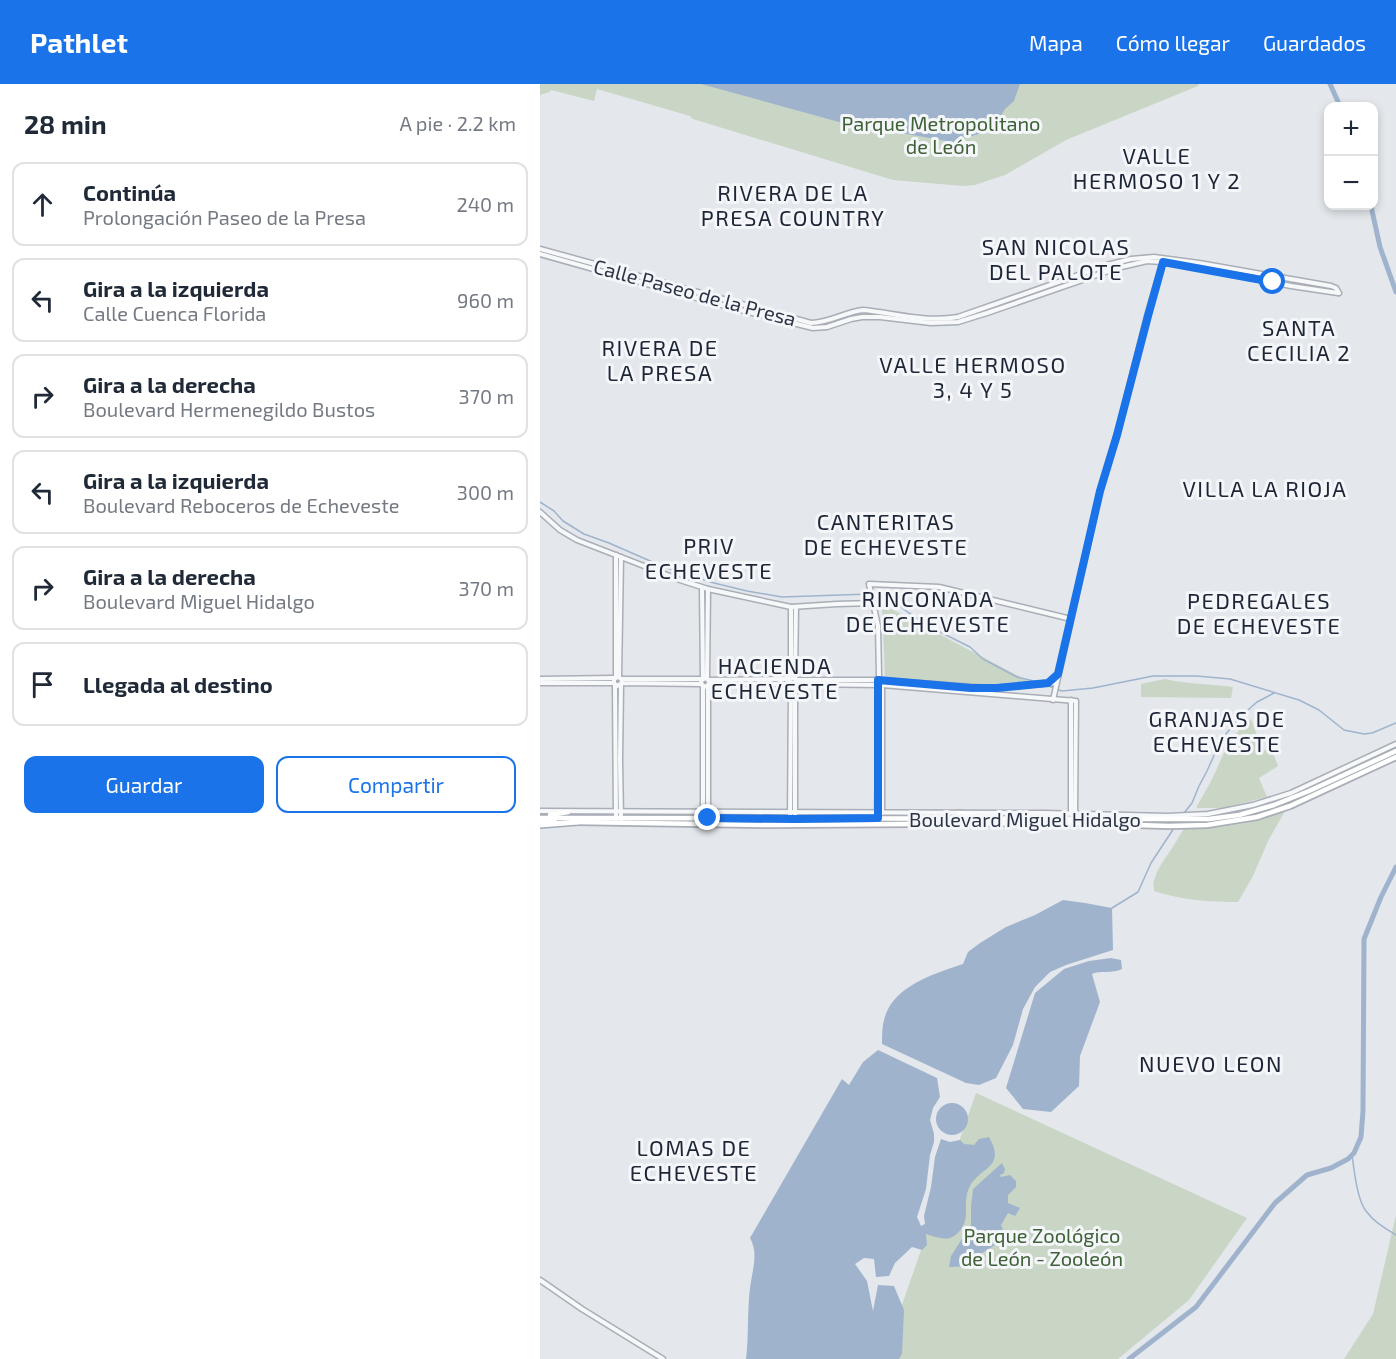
<!DOCTYPE html>
<html lang="es">
<meta charset="utf-8">
<style>
:root{--surface:#fff;--page:#f6f6f7;--text:#1f2937;--muted:#747a83;--line:#e0e1e3;--accent:#1a73e8}
body{margin:0;font-family:"Exo 2",sans-serif;background:var(--page);color:var(--text)}
.controls{position:absolute;right:18px;top:18px;display:grid;overflow:hidden;border-radius:12px;box-shadow:0 3px 9px #0003}
.controls button{width:54px;height:54px;display:grid;place-items:center;padding:0;border:0;border-bottom:2px solid var(--line);background:var(--surface);color:var(--text);font:30px sans-serif}
.stop{position:absolute;width:18px;height:18px;margin:-14px;border:4px solid #1a73e8;border-radius:50%;background:#fff}
.stop.end{background:#1a73e8;border-color:#fff;box-shadow:0 2px 6px #0008}
.list{margin:0;padding:0;list-style:none}
h2{display:flex;justify-content:space-between;align-items:center;height:78px;margin:0;padding:0 24px;font-size:26px}
h2 small{font-size:20px;font-weight:400;color:var(--muted)}
.list li{display:grid;grid-template-columns:39px 1fr auto;gap:18px;align-items:center;box-sizing:border-box;height:84px;margin:0 12px 12px;padding:0 12px;border:2px solid var(--line);border-radius:12px}
.list b{display:block;font-size:22px;white-space:nowrap}
.list p{margin:0;font-size:20px;white-space:nowrap;color:var(--muted)}
.list em{font-size:20px;font-style:normal;color:var(--muted)}
.actions{display:flex;gap:12px;padding:18px 24px}
.actions a{flex:1;padding:14px 0;border:2px solid var(--accent);border-radius:12px;text-align:center;font-size:21px;color:var(--accent)}
.actions .main{background:var(--accent);color:#fff}
.icon{flex:none;width:33px;height:33px;fill:none;stroke:currentColor;stroke-width:2;stroke-linecap:round;stroke-linejoin:round}
.map{position:relative;flex:none;width:856px;height:1275px;overflow:hidden}
header{display:flex;align-items:center;gap:36px;box-sizing:border-box;height:84px;padding:0 30px;background:var(--accent);color:#fff}
header strong{font-size:28px}
nav{display:flex;gap:33px;margin-inline-start:auto;font-size:21px}
main{display:flex}
aside{flex:1;background:var(--surface)}
.map>svg:first-child{display:block}
</style>
<header>
<strong>Pathlet</strong>
<nav><a>Mapa</a><a>Cómo llegar</a><a>Guardados</a></nav>
</header>
<main>
<aside>
<h2>28 min<small>A pie · 2.2 km</small></h2>
<ul class="list">
<li><svg class="icon" aria-label="ahead" viewBox="0 0 24 24"><path d="M12 20V5M6 11l6-6 6 6"/></svg><div><b>Continúa</b><p>Prolongación Paseo de la Presa</p></div><em>240 m</em></li>
<li><svg class="icon" aria-label="left" viewBox="0 0 24 24"><path d="M17 20v-9H6M10 6l-5 5 5 5"/></svg><div><b>Gira a la izquierda</b><p>Calle Cuenca Florida</p></div><em>960 m</em></li>
<li><svg class="icon" aria-label="right" viewBox="0 0 24 24"><path d="M7 20v-9h11M14 6l5 5-5 5"/></svg><div><b>Gira a la derecha</b><p>Boulevard Hermenegildo Bustos</p></div><em>370 m</em></li>
<li><svg class="icon" aria-label="left" viewBox="0 0 24 24"><path d="M17 20v-9H6M10 6l-5 5 5 5"/></svg><div><b>Gira a la izquierda</b><p>Boulevard Reboceros de Echeveste</p></div><em>300 m</em></li>
<li><svg class="icon" aria-label="right" viewBox="0 0 24 24"><path d="M7 20v-9h11M14 6l5 5-5 5"/></svg><div><b>Gira a la derecha</b><p>Boulevard Miguel Hidalgo</p></div><em>370 m</em></li>
<li><svg class="icon" aria-label="arrive" viewBox="0 0 24 24"><path d="M6 21V4h12l-3 4 3 4H6"/></svg><div><b>Llegada al destino</b></div></li>
</ul>
<div class="actions"><a class="main">Guardar</a><a>Compartir</a></div>
</aside>
<div class="map">
<svg width="856" height="1275" viewBox="0 0 856 1275">
<rect width="100%" height="100%" fill="#e4e7ec"/>
<g fill="#c9d6c5">
<polygon points="0,0 659,0 658,2 526,56 465,91 435,101 423,102 353,96 153,35 150,32 57,5 54,17 11,6 10,8 0,11"/>
<polygon points="342,520 490,598 431,601 345,594"/>
<path d="M625,595C647,600 670,600 693,603L691,614L601,613V600Z"/>
<path d="M711,635L723,667L731,664L738,682L719,694L727,713L683,724H657V722C663,711 670,700 675,689C684,668 692,649 711,635Z"/>
<path d="M745,727L728,757L713,792L698,818C670,818 641,816 614,807C614,805 613,798 614,797C617,784 627,772 634,761C638,755 640,750 645,744C680,745 713,740 745,727Z"/>
<polygon points="436,1009 707,1134 649,1216 578,1275 343,1275"/>
<polygon points="856,1131 856,1275 804,1275 833,1230"/>
</g>
<g fill="#9fb4cc">
<polygon points="161,0 480,0 474,17 465,25 452,46 412,58 299,38"/>
<path d="M523,816L545,819L572,824L573,866L526,881L510,888L495,903L483,925L473,961L456,994L439,1001L426,999L342,960C342,952 342,943 344,936C352,902 394,890 423,880L428,868L440,859L466,843L495,831Z"/>
<path d="M571,874L581,876L582,885C572,890 561,886 552,890L560,918L540,972L539,1002L511,1028L483,1025L466,1004L495,909L524,885L549,877Z"/>
<path d="M338,966L397,994L400,1013L393,1024L390,1036L394,1050V1058L390,1071L386,1105L377,1133L381,1142L385,1140L384,1132L391,1103L395,1073L401,1055L410,1058L420,1056L424,1060L434,1061L439,1055L449,1053C467,1085 439,1082 429,1104C425,1112 426,1123 426,1132C425,1141 419,1151 410,1154C403,1156 393,1152 386,1150L387,1161L382,1166L372,1163L355,1179L349,1192L336,1193L334,1175L324,1174L315,1180L327,1197L333,1227L338,1201L354,1202L364,1226L362,1270L359,1275H206C209,1252 207,1228 210,1204C212,1187 219,1170 210,1154L302,995L309,1001L323,978Z"/>
<circle cx="412" cy="1035" r="16"/>
<polygon points="462,1079 465,1085 464,1089 460,1091 461,1093 470,1091 476,1097 476,1103 468,1111 468,1119 480,1124 475,1132 468,1129 461,1141 464,1148 455,1161 442,1169 433,1182 409,1183 411,1172 431,1141 431,1123 433,1105"/>
</g>
<g fill="none" stroke-linecap="round" stroke-linejoin="round">
<g stroke="#9fb4cc" stroke-width="1.5">
<polyline points="0,418 14,427 23,437 44,450 69,459 124,483 174,499 207,507 242,513 329,510"/>
<polyline points="334,510 343,510 369,529 396,546 430,563 443,575 477,593 502,599"/>
<polyline points="506,601 522,607 553,604 613,592 657,592 690,595 759,616 779,626 804,646 824,650 832,649 856,639"/>
<polyline points="644,729 652,719 659,702 667,687 681,656 700,633 717,618 734,609"/>
<polyline points="572,824 598,808 611,779 638,738"/>
<path d="M812,1071C814,1085 817,1116 826,1127C834,1138 845,1144 856,1151"/>
</g>
<g stroke="#9fb4cc" stroke-width="5">
<polyline points="790,0 800,22"/>
<polyline points="831,122 840,163 856,208"/>
<polyline points="589,1275 656,1223 735,1119 767,1091 791,1084 808,1075 814,1069 821,1053 823,1027 824,855 841,813 856,783"/>
</g>
<g stroke="#a9aeb7" stroke-width="7">
<g id="tertiary">
<path d="M0,165L271,239C289,239 305,228 323,226C354,229 388,239 418,233L567,181L591,175L614,173L659,179L791,202L796,204L799,209"/>
<polyline points="0,170 192,224 273,244 287,243 311,235 322,233 340,233 391,239 418,238 447,229 577,184 607,177 636,179 751,202 798,209"/>
<polyline points="0,428 20,446 37,456 140,496 168,505 251,523 297,520 334,519"/>
<polyline points="162,504 163,595"/>
<polyline points="251,523 251,594"/>
<polyline points="79,593 81,473"/>
<polyline points="76,594 76,471"/>
<polyline points="167,594 168,505"/>
<polyline points="0,595 74,594"/>
<polyline points="82,595 161,595"/>
<polyline points="255,595 256,523"/>
<polyline points="168,596 249,595"/>
<polyline points="257,596 338,596 448,604 516,599"/>
<polyline points="0,599 74,599"/>
<polyline points="82,599 82,596 79,593 77,593 74,595 74,599 77,602 82,599 161,600"/>
<polyline points="169,600 169,597 167,594 163,595 161,597 162,601 165,603 169,600 249,600"/>
<polyline points="257,600 257,596 254,594 250,595 249,598 249,601 252,603 255,603 257,600 342,601 536,617 535,730"/>
<polyline points="75,601 76,735"/>
<polyline points="163,602 163,740"/>
<polyline points="168,602 168,740"/>
<polyline points="513,616 560,407 577,351 607,232 623,177"/>
<polyline points="0,727 503,729 628,732 668,730 713,721 751,709 856,660"/>
<polyline points="342,729 342,601"/>
<polyline points="531,730 531,616"/>
<polyline points="81,735 80,675 81,601"/>
<polyline points="250,735 251,603"/>
<polyline points="255,735 255,603"/>
<polyline points="337,740 339,592 338,542 329,500 399,503 531,535"/>
<polyline points="0,1196 42,1225 123,1275"/>
</g>
</g>
<g stroke="#a9aeb7" stroke-width="8">
<g id="secondary">
<polyline points="419,729 433,732"/>
<polyline points="10,731 28,728"/>
<polyline points="0,734 669,735 699,731 734,721 769,707 856,667"/>
<polyline points="0,737 15,738"/>
<polyline points="36,738 230,741 531,739 629,742 667,741 717,733 750,722 856,673"/>
</g>
</g>
<g stroke="#a3abb8" stroke-width="8">
<polyline id="primary" points="0,741 38,738"/>
</g>
<use href="#tertiary" stroke="#f7f8fa" stroke-width="4"/>
<use href="#secondary" stroke="#fff" stroke-width="4.5"/>
<use href="#primary" stroke="#fff" stroke-width="5"/>
</g>
<g fill="none" stroke-linecap="round" stroke-linejoin="round">
<polyline stroke="#1a73e8" stroke-width="8" points="168,734 255,735 338,734 338,596 431,604 457,604 508,599 518,590 560,407 577,351 608,232 623,178 733,198"/>
</g>
<g text-anchor="middle" dominant-baseline="central" stroke-width="6" stroke-linejoin="round" paint-order="stroke">
<g font-size="20" fill="#3f6138" stroke="#f4f6f9">
<text x="401" y="39">Parque Metropolitano<tspan x="401" dy="23">de León</tspan></text>
<text x="502" y="1151">Parque Zoológico<tspan x="502" dy="23">de León - Zooleón</tspan></text>
</g>
<g font-size="20" fill="#2b3445" stroke="#f4f6f9">
<text transform="translate(155 208) rotate(15)">Calle Paseo de la Presa</text>
<text x="485" y="735">Boulevard Miguel Hidalgo</text>
</g>
<g font-size="22" letter-spacing="1.5" fill="#1d2536" stroke="#f4f6f9">
<text x="617" y="71">VALLE<tspan x="617" dy="25">HERMOSO 1 Y 2</tspan></text>
<text x="253" y="108">RIVERA DE LA<tspan x="253" dy="25">PRESA COUNTRY</tspan></text>
<text x="516" y="162">SAN NICOLAS<tspan x="516" dy="25">DEL PALOTE</tspan></text>
<text x="759" y="243">SANTA<tspan x="759" dy="25">CECILIA 2</tspan></text>
<text x="120" y="263">RIVERA DE<tspan x="120" dy="25">LA PRESA</tspan></text>
<text x="433" y="280">VALLE HERMOSO<tspan x="433" dy="25">3, 4 Y 5</tspan></text>
<text x="725" y="404">VILLA LA RIOJA</text>
<text x="346" y="437">CANTERITAS<tspan x="346" dy="25">DE ECHEVESTE</tspan></text>
<text x="169" y="461">PRIV<tspan x="169" dy="25">ECHEVESTE</tspan></text>
<text x="388" y="514">RINCONADA<tspan x="388" dy="25">DE ECHEVESTE</tspan></text>
<text x="719" y="516">PEDREGALES<tspan x="719" dy="25">DE ECHEVESTE</tspan></text>
<text x="235" y="581">HACIENDA<tspan x="235" dy="25">ECHEVESTE</tspan></text>
<text x="677" y="634">GRANJAS DE<tspan x="677" dy="25">ECHEVESTE</tspan></text>
<text x="671" y="979">NUEVO LEON</text>
<text x="154" y="1063">LOMAS DE<tspan x="154" dy="25">ECHEVESTE</tspan></text>
</g>
</g>
</svg>
<div class="controls">
<button>+</button>
<button>−</button>
</div>
<div class="stop" style="left:733px;top:198px"></div>
<div class="stop end" style="left:168px;top:734px"></div>
</div>
</main>
